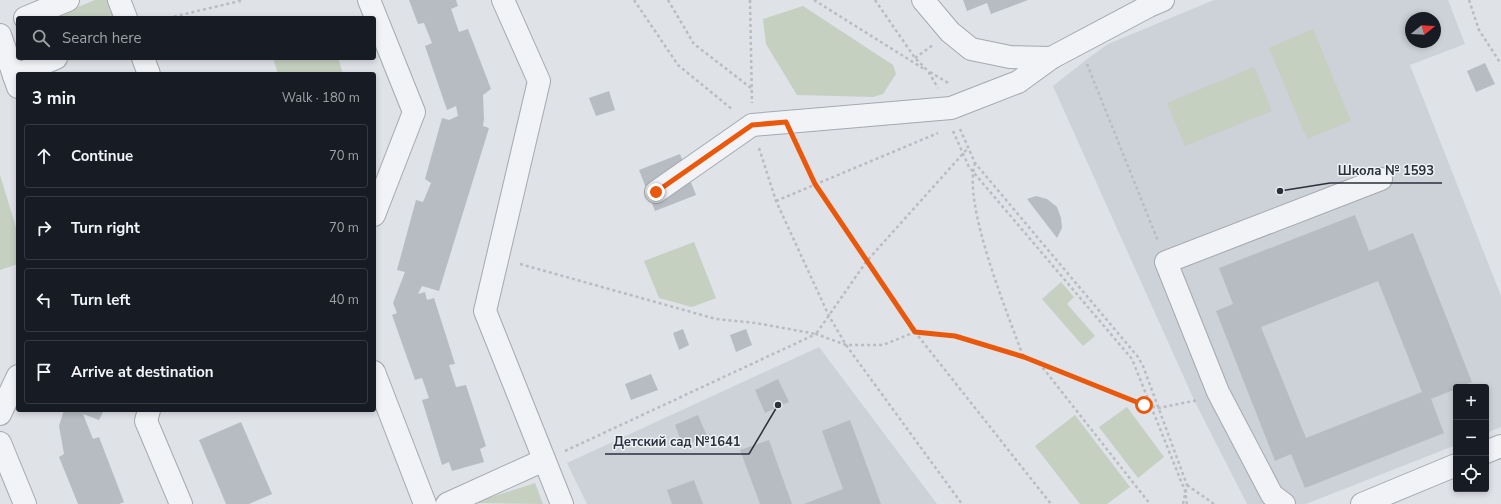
<!DOCTYPE html>
<meta charset="utf-8">
<style>
:root{--surface:#171b24;--page:#242831;--text:#f1f3f6;--muted:#9ea1a6;--line:#363941}
body{margin:0;font-family:"Nunito Sans",sans-serif;background:var(--page);color:var(--text)}
.controls{position:absolute;right:12px;bottom:12px;display:grid;overflow:hidden;border-radius:4px;box-shadow:0 2px 6px #0003}
.controls button{width:36px;height:36px;display:grid;place-items:center;padding:0;border:0;border-bottom:1px solid var(--line);background:var(--surface);color:var(--text);font:20px sans-serif}
.compass{position:absolute;left:1405px;top:12px;width:36px;height:36px;border-radius:50%;background:var(--surface);box-shadow:0 2px 6px #0003;rotate:72deg}
.stop{position:absolute;width:12px;height:12px;margin:-9px;border:3px solid #ea580c;border-radius:50%;background:#fff}
.stop.end{background:#ea580c;border-color:#fff;box-shadow:0 1px 4px #0008}
.list{margin:0;padding:0;list-style:none}
h2{display:flex;justify-content:space-between;align-items:center;height:52px;margin:0;padding:0 16px;font-size:17px}
h2 small{font-size:13px;font-weight:400;color:var(--muted)}
.list li{display:grid;grid-template-columns:26px 1fr auto;gap:12px;align-items:center;box-sizing:border-box;height:64px;margin:0 8px 8px;padding:0 8px;border:1px solid var(--line);border-radius:4px}
.list b{display:block;font-size:15px;white-space:nowrap}
.list em{font-size:13px;font-style:normal;color:var(--muted)}
.icon{flex:none;width:22px;height:22px;fill:none;stroke:currentColor;stroke-width:2;stroke-linecap:round;stroke-linejoin:round}
.map{position:relative;flex:none;width:1501px;height:504px;overflow:hidden}
.search{position:absolute;background:var(--surface);box-shadow:0 2px 6px #0003;left:16px;top:16px;width:360px;height:44px;display:flex;align-items:center;gap:10px;box-sizing:border-box;padding:0 14px;border-radius:4px;color:var(--muted);font-size:15px}
.panel{position:absolute;background:var(--surface);box-shadow:0 2px 6px #0003;left:16px;top:72px;width:360px;height:340px;border-radius:4px}
.map>svg:first-child{display:block}
</style>
<div class="map">
<svg width="1501" height="504" viewBox="0 0 1501 504">
<rect width="100%" height="100%" fill="#dfe2e7"/>
<g fill="#cdd1d8" fill-rule="evenodd">
<path d="M1214,0H1448L1465,44L1410,65L1501,296V427L1486,433V387H1456V445L1306,504H1247L1195,402L1053,86L1086,60L1108,44ZM1411,18H1435V42H1411Z"/>
<polygon points="819,347 937,504 587,504 567,463"/>
</g>
<g fill="#c5d0c1">
<polygon points="95,0 107,0 114,16 109,18 52,18"/>
<polygon points="803,6 893,65 896,74 883,94 873,97 797,95 766,44 763,19"/>
<polygon points="1313,29 1351,121 1307,139 1269,48"/>
<polygon points="273,58 338,58 343,74 278,74"/>
<polygon points="1254,67 1272,111 1185,146 1167,103"/>
<polygon points="0,175 18,234 18,264 0,270"/>
<polygon points="694,242 716,298 692,307 659,298 644,261"/>
<polygon points="1061,282 1074,297 1067,304 1095,336 1083,346 1042,299"/>
<polygon points="1127,407 1164,457 1138,478 1099,427"/>
<polygon points="1075,415 1130,487 1107,504 1080,504 1035,446"/>
<polygon points="535,483 543,504 473,503"/>
</g>
<g fill="#b7bcc3" fill-rule="evenodd">
<polygon points="409,0 456,0 458,6 451,9 459,32 468,29 491,89 483,95 484,119 483,126 489,128 439,291 422,286 418,294 425,292 427,300 434,298 455,364 449,365 456,387 466,385 486,446 480,449 484,462 452,471 449,462 442,465 422,400 429,398 422,378 415,380 392,315 397,313 393,303 405,272 397,270 416,200 423,202 431,183 425,179 442,118 449,120 458,116 456,106 447,110 425,46 432,43 424,23 418,24"/>
<polygon points="963,0 1028,0 991,14 987,3 967,11"/>
<polygon points="1485,63 1495,84 1476,92 1467,71"/>
<polygon points="609,91 615,110 596,116 589,98"/>
<polygon points="680,154 696,195 655,211 639,170"/>
<polygon points="1036,196 1047,199 1057,207 1061,218 1062,228 1057,238 1027,199"/>
<path d="M1355,215L1369,251L1413,233L1472,382L1460,387H1456V389L1431,399L1444,433L1305,488L1291,454L1275,461L1216,311L1233,304L1219,268ZM1378,281L1422,392L1306,438L1261,327Z"/>
<polygon points="683,329 689,345 679,350 673,333"/>
<polygon points="746,329 752,345 736,352 730,335"/>
<polygon points="651,374 658,390 631,400 625,384"/>
<polygon points="778,379 789,402 765,413 755,390"/>
<polygon points="64,410 104,410 99,420 83,414 93,439 99,437 124,502 119,504 78,504 59,457 64,454 59,426"/>
<polygon points="698,415 707,436 683,446 675,425"/>
<polygon points="850,420 881,504 804,504 843,489 822,431"/>
<polygon points="241,422 272,494 249,504 226,504 199,440"/>
<polygon points="769,440 792,504 760,504 740,450"/>
<polygon points="694,480 703,504 672,504 667,490"/>
</g>
<g fill="none" stroke-linecap="round" stroke-linejoin="round">
<g stroke="#a5a9b0" stroke-width="24">
<g id="minor">
<polyline points="119,0 126,18"/>
<polyline points="369,0 414,112 374,215"/>
<polyline points="503,0 539,81 485,311 562,504"/>
<polyline points="923,0 950,32 971,49 1010,57 1051,58"/>
<polyline points="25,18 68,0"/>
<polyline points="0,35 18,87"/>
<polyline points="143,58 149,74"/>
<polyline points="14,76 56,58"/>
<polyline points="656,192 752,125 951,108 1018,82 1051,58 1149,6 1163,0"/>
<polyline points="374,372 425,504"/>
<polyline points="149,410 146,421 181,504"/>
<polyline points="0,414 18,376"/>
<polyline points="0,443 25,504"/>
<polyline points="1486,452 1501,446"/>
<polyline points="447,504 544,460"/>
<polyline points="1284,504 1272,495 1218,392 1166,262 1381,179"/>
<polyline points="1362,504 1456,465"/>
</g>
</g>
<g stroke="#b9bdc2" stroke-width="2.5" stroke-dasharray="3 3" stroke-linecap="butt">
<polyline points="634,0 678,65 733,110"/>
<polyline points="668,0 694,44 751,88"/>
<polyline points="750,0 752,103"/>
<polyline points="814,0 924,69"/>
<polyline points="875,0 915,58 928,71 938,88"/>
<polyline points="1469,0 1479,30 1501,64"/>
<polyline points="168,18 244,0"/>
<polyline points="915,58 933,45"/>
<polyline points="1087,64 1158,241"/>
<polyline points="930,72 950,84"/>
<polyline points="960,129 975,163 1138,357 1143,366 1187,485 1183,504"/>
<polyline points="953,131 969,167 1132,359 1185,491 1187,504"/>
<polyline points="796,144 815,184 915,332 1051,504"/>
<polyline points="759,148 776,201 829,316 846,345 962,504"/>
<path d="M975,163C962,204 1008,314 1023,356"/>
<polyline points="776,201 938,133"/>
<polyline points="520,264 716,319 756,323 816,334 866,262 968,148"/>
<polyline points="1039,363 1150,504"/>
<polyline points="565,451 816,334 846,345 883,345 915,332 955,336 1023,357 1144,405 1159,408 1198,400"/>
<polyline points="1187,485 1214,504"/>
</g>
<use href="#minor" stroke="#f1f3f6" stroke-width="22"/>
</g>
<g fill="none" stroke-linecap="round" stroke-linejoin="round">
<polyline stroke="#ea580c" stroke-width="5" points="656,192 752,125 786,122 815,184 915,332 955,336 1024,357 1144,405"/>
</g>
<path fill="none" stroke="#29313c" stroke-width="1.5" d="M1280 191L1330 183H1442M778 405L749 454H605"/>
<g fill="#29313c" stroke="#eef1f5" stroke-width="1.5">
<circle cx="1280" cy="191" r="4"/>
<circle cx="778" cy="405" r="4"/>
</g>
<g font-size="13" text-anchor="middle" font-weight="bold" fill="#29313c" stroke="#eef1f5" stroke-width="3" stroke-linejoin="round" paint-order="stroke">
<text x="1386" y="175">Школа № 1593</text>
<text x="677" y="446">Детский сад №1641</text>
</g>
</svg>
<div class="controls">
<button>+</button>
<button>−</button>
<button><svg class="icon" aria-label="locate" viewBox="0 0 24 24"><circle cx="12" cy="12" r="6"/><path d="M12 2v4M12 18v4M2 12h4M18 12h4"/></svg></button>
</div>
<svg class="compass" viewBox="-18 -18 36 36"><path d="M0-13l5 13h-10z" fill="#e53935"/><path d="M0 13l5-13h-10z" fill="#9ea1a6"/></svg>
<div class="stop" style="left:1144px;top:405px"></div>
<div class="stop end" style="left:656px;top:192px"></div>
<div class="search"><svg class="icon" aria-label="search" viewBox="0 0 24 24"><circle cx="10" cy="10" r="6"/><path d="M15 15l6 6"/></svg>Search here</div>
<section class="panel">
<h2>3 min<small>Walk · 180 m</small></h2>
<ul class="list">
<li><svg class="icon" aria-label="ahead" viewBox="0 0 24 24"><path d="M12 20V5M6 11l6-6 6 6"/></svg><div><b>Continue</b></div><em>70 m</em></li>
<li><svg class="icon" aria-label="right" viewBox="0 0 24 24"><path d="M7 20v-9h11M14 6l5 5-5 5"/></svg><div><b>Turn right</b></div><em>70 m</em></li>
<li><svg class="icon" aria-label="left" viewBox="0 0 24 24"><path d="M17 20v-9H6M10 6l-5 5 5 5"/></svg><div><b>Turn left</b></div><em>40 m</em></li>
<li><svg class="icon" aria-label="arrive" viewBox="0 0 24 24"><path d="M6 21V4h12l-3 4 3 4H6"/></svg><div><b>Arrive at destination</b></div></li>
</ul>
</section>
</div>
